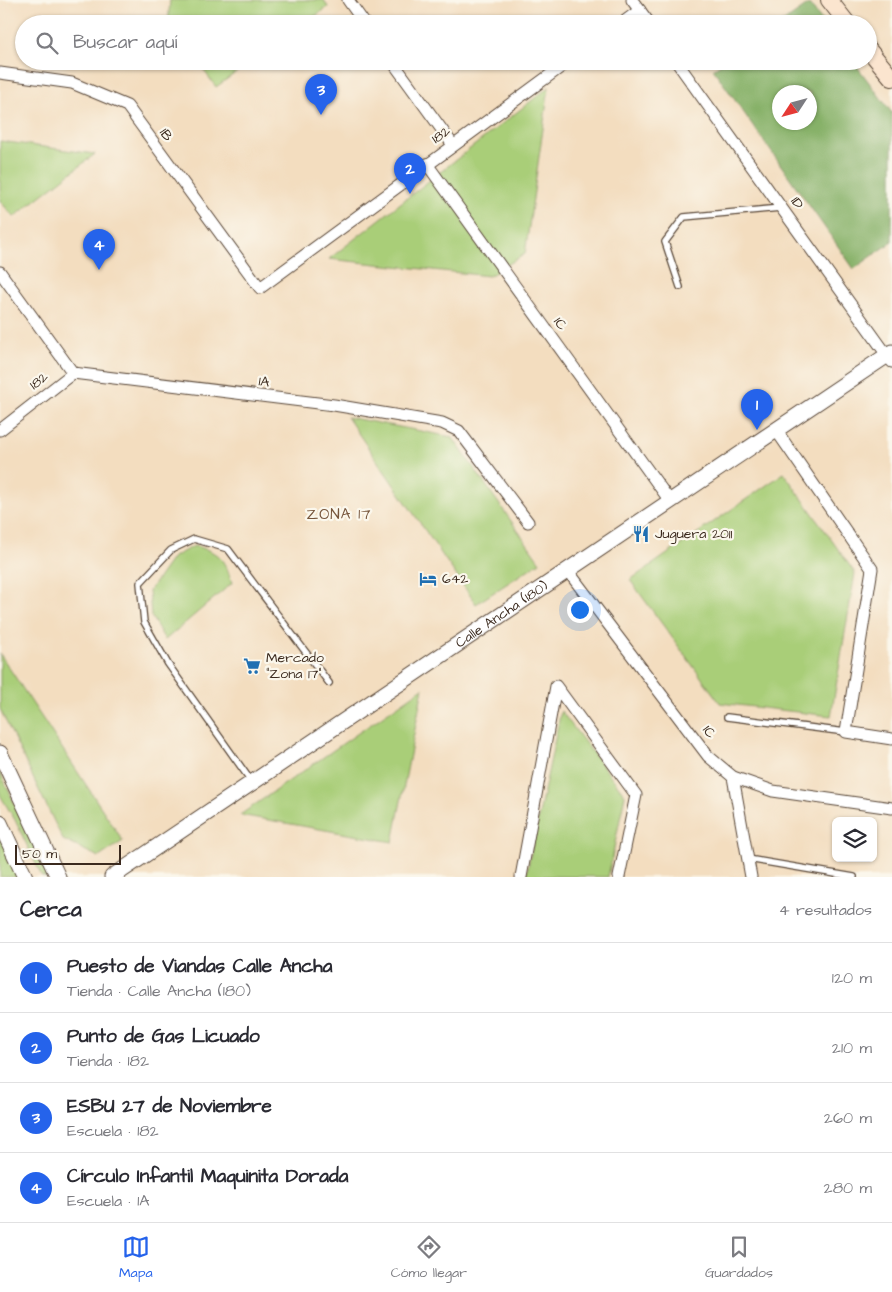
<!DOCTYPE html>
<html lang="es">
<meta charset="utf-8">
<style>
:root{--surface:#fff;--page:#f2f2f3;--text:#2b2b33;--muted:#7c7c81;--line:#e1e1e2;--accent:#2563eb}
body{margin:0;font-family:"Architects Daughter",sans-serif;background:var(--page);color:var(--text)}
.controls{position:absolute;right:15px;bottom:15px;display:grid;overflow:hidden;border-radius:8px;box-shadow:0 1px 4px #0004}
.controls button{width:45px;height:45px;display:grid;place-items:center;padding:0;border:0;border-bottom:1px solid var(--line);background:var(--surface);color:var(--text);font:25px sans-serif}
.compass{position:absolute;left:772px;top:85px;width:45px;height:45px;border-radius:50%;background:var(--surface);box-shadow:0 1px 4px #0004;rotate:234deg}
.scale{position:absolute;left:15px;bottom:12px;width:106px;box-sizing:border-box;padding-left:5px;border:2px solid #3b2a1e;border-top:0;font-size:14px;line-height:18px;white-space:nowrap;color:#3b2a1e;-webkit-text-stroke:4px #fbf7ec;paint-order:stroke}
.you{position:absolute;left:579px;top:609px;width:18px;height:18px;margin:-12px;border:4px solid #fff;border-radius:50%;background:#1a73e8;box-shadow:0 0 0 8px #1a73e833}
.badge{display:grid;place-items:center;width:32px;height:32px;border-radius:50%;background:var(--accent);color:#fff;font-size:16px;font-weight:700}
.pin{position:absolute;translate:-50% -41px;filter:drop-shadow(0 1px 2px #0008)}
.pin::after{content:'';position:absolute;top:26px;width:18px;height:15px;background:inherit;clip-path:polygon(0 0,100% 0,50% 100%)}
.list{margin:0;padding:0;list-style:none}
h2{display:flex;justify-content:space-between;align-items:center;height:65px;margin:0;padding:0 20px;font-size:21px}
h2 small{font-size:16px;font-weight:400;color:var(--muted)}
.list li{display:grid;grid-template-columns:32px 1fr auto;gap:15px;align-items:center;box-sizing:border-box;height:70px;padding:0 20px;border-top:1px solid var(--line)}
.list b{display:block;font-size:19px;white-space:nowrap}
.list p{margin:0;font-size:16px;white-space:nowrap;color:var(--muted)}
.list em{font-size:16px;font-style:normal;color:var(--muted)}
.icon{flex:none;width:28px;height:28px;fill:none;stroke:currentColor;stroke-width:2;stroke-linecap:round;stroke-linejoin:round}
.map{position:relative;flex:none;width:892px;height:877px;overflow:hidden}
.search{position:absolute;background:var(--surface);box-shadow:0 1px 4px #0004;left:15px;right:15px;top:15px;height:55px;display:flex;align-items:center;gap:12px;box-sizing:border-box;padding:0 18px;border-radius:28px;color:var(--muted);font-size:19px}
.sheet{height:345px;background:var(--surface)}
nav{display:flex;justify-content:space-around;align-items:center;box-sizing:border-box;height:70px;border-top:1px solid var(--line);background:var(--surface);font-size:14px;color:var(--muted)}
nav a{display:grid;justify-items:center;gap:2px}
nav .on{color:var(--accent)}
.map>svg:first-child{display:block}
</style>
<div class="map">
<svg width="892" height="877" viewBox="0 0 892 877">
<rect width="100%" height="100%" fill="#fbf7ec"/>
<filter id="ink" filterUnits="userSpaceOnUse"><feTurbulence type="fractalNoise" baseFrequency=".02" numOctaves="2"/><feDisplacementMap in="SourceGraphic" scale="10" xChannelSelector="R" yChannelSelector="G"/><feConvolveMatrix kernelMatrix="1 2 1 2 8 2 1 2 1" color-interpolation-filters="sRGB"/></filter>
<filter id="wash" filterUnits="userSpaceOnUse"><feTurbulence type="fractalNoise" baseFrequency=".0096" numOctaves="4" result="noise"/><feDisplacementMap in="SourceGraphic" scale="20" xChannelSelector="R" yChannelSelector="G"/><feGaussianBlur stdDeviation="1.12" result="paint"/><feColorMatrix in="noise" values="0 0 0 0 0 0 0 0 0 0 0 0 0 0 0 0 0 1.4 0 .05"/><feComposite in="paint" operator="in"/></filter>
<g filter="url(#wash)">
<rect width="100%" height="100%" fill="#f3ddbf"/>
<g fill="#a9ce78" stroke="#727c4b">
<polygon points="170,0 324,0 328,7 304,24 168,24"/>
<polygon points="197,61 252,61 216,87"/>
<polygon points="549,87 525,254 489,276 329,259"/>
<polygon points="0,141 95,154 14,217 0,201"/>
<polygon points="347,417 452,437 540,562 476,604"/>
<polygon points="784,473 855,573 831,716 720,703 630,580"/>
<path d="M194,546C218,551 225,559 232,583L165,640L151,616L149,591L173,557Z"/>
<polygon points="0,654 123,841 99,857 63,840 0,709"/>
<polygon points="423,688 393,842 240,815"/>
<polygon points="561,711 625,795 608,877 526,876"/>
<polygon points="0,772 49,877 42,877 15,820 0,795"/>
<polygon points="0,834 20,877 0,877"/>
</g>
<g fill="#86b168" stroke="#606e43" fill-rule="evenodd">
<polygon points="809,4 825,24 780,24"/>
<path d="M725,61H853L892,113V242L854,269L713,69ZM780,92H810V122H780Z"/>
</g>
</g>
<g filter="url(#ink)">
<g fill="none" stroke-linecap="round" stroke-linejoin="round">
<g stroke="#574536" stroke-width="8">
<g id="service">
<polyline points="680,287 665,242 684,217 781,208"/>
<polyline points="727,717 846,732"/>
<polyline points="251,781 168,664 144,622 140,583 171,550 194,539 228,549 329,683"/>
<polyline points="748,859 854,877"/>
</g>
</g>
<g stroke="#574536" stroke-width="13">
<g id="minor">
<polyline points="348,0 365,24"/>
<polyline points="632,0 650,24"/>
<polyline points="621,24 640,10"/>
<polyline points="392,61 453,145"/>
<polyline points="676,61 892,362"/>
<polyline points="0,73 72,83 127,106 260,288 569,61"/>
<polyline points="427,164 670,501"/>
<polyline points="0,272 73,373 334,405 442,423 459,431 528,522"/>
<polyline points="0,430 73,373"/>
<polyline points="776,430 872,569 846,732 892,739"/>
<polyline points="568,571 708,756 733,777 773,791 892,808"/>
<polyline points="733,777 751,877"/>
<polyline points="521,877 556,686 636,795 619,877"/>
</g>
</g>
<g stroke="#574536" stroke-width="17">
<g id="tertiary">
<polyline points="0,753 58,877"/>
<polyline points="0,823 25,877"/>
<path id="s1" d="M112,877L892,352"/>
</g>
</g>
<g stroke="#574536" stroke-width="18">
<g id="secondary">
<polyline points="829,0 848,24"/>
<polyline points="868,49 892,78"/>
</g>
</g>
<use href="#service" stroke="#fff" stroke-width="5.5"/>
<use href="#minor" stroke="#fff" stroke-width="11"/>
<use href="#tertiary" stroke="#fff" stroke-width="15"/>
<use href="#secondary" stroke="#fbe5cf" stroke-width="16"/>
</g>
</g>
<defs>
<g id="restaurant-bare" transform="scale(1.35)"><path d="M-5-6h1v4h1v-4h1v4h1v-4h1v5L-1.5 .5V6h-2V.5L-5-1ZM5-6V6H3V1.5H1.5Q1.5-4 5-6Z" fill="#1f6fb2" stroke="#fbf7ec" stroke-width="2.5" paint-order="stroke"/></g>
<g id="hotel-bare" transform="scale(1.35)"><path d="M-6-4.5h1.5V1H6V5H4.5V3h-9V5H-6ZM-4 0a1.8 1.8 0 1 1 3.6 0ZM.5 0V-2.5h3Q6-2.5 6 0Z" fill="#1f6fb2" stroke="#fbf7ec" stroke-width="2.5" paint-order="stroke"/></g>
<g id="supermarket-bare" transform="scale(1.35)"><path d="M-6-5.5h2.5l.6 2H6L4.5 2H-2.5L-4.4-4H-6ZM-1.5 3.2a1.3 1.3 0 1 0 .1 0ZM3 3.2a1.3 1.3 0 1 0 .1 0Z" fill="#1f6fb2" stroke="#fbf7ec" stroke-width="2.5" paint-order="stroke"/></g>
</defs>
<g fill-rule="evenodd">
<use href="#restaurant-bare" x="641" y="534"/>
<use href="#hotel-bare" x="428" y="579"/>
<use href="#supermarket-bare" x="252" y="666"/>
</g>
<g text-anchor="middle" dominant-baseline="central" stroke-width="4.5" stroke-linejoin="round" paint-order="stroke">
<g font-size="14" fill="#3b2a1e" stroke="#fbf7ec">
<text transform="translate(166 135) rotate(54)">1B</text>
<text transform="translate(441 135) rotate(-36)">182</text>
<text transform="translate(797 203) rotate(54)">1D</text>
<text transform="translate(560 324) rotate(54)">1C</text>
<text transform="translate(39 381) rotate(-38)">182</text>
<text transform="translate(264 382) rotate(7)">1A</text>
<text stroke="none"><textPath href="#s1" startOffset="470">Calle Ancha (180)</textPath></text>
<text transform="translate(709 732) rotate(53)">1C</text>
</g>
<g font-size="14" fill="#3b2a1e" stroke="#fbf7ec" text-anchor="start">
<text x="655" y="534">Juguera 2011</text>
<text x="442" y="579">642</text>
<text x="266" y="658">Mercado<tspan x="266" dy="16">"Zona 17"</tspan></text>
</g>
<g font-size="15" letter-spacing="1" fill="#77563c" stroke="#fbf7ec">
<text x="339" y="514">ZONA 17</text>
</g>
</g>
</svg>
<div class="controls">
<button><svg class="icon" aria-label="layers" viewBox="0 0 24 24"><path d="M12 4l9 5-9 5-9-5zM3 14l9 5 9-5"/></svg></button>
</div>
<svg class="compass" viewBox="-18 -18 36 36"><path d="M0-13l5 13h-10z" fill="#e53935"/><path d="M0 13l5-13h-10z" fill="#7c7c81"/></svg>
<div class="scale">50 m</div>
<div class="you"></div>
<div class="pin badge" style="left:757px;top:430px">1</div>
<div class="pin badge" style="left:410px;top:194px">2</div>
<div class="pin badge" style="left:321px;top:115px">3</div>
<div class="pin badge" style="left:99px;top:270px">4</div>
<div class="search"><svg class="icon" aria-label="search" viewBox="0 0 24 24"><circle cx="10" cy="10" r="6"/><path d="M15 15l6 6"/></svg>Buscar aquí</div>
</div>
<section class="sheet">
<h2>Cerca<small>4 resultados</small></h2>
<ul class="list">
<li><span class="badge">1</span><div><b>Puesto de Viandas Calle Ancha</b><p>Tienda · Calle Ancha (180)</p></div><em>120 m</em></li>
<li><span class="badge">2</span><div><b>Punto de Gas Licuado</b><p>Tienda · 182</p></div><em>210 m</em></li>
<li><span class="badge">3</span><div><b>ESBU 27 de Noviembre</b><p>Escuela · 182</p></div><em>260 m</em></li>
<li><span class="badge">4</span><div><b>Círculo Infantil Maquinita Dorada</b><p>Escuela · 1A</p></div><em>280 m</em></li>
</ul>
</section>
<nav>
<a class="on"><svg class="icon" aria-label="map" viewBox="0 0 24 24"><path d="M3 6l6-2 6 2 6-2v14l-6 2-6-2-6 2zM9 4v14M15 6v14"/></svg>Mapa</a>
<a><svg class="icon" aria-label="directions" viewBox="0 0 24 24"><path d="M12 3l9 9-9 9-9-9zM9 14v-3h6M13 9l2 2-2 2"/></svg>Cómo llegar</a>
<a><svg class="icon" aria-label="saved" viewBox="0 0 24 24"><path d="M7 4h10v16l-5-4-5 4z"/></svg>Guardados</a>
</nav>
